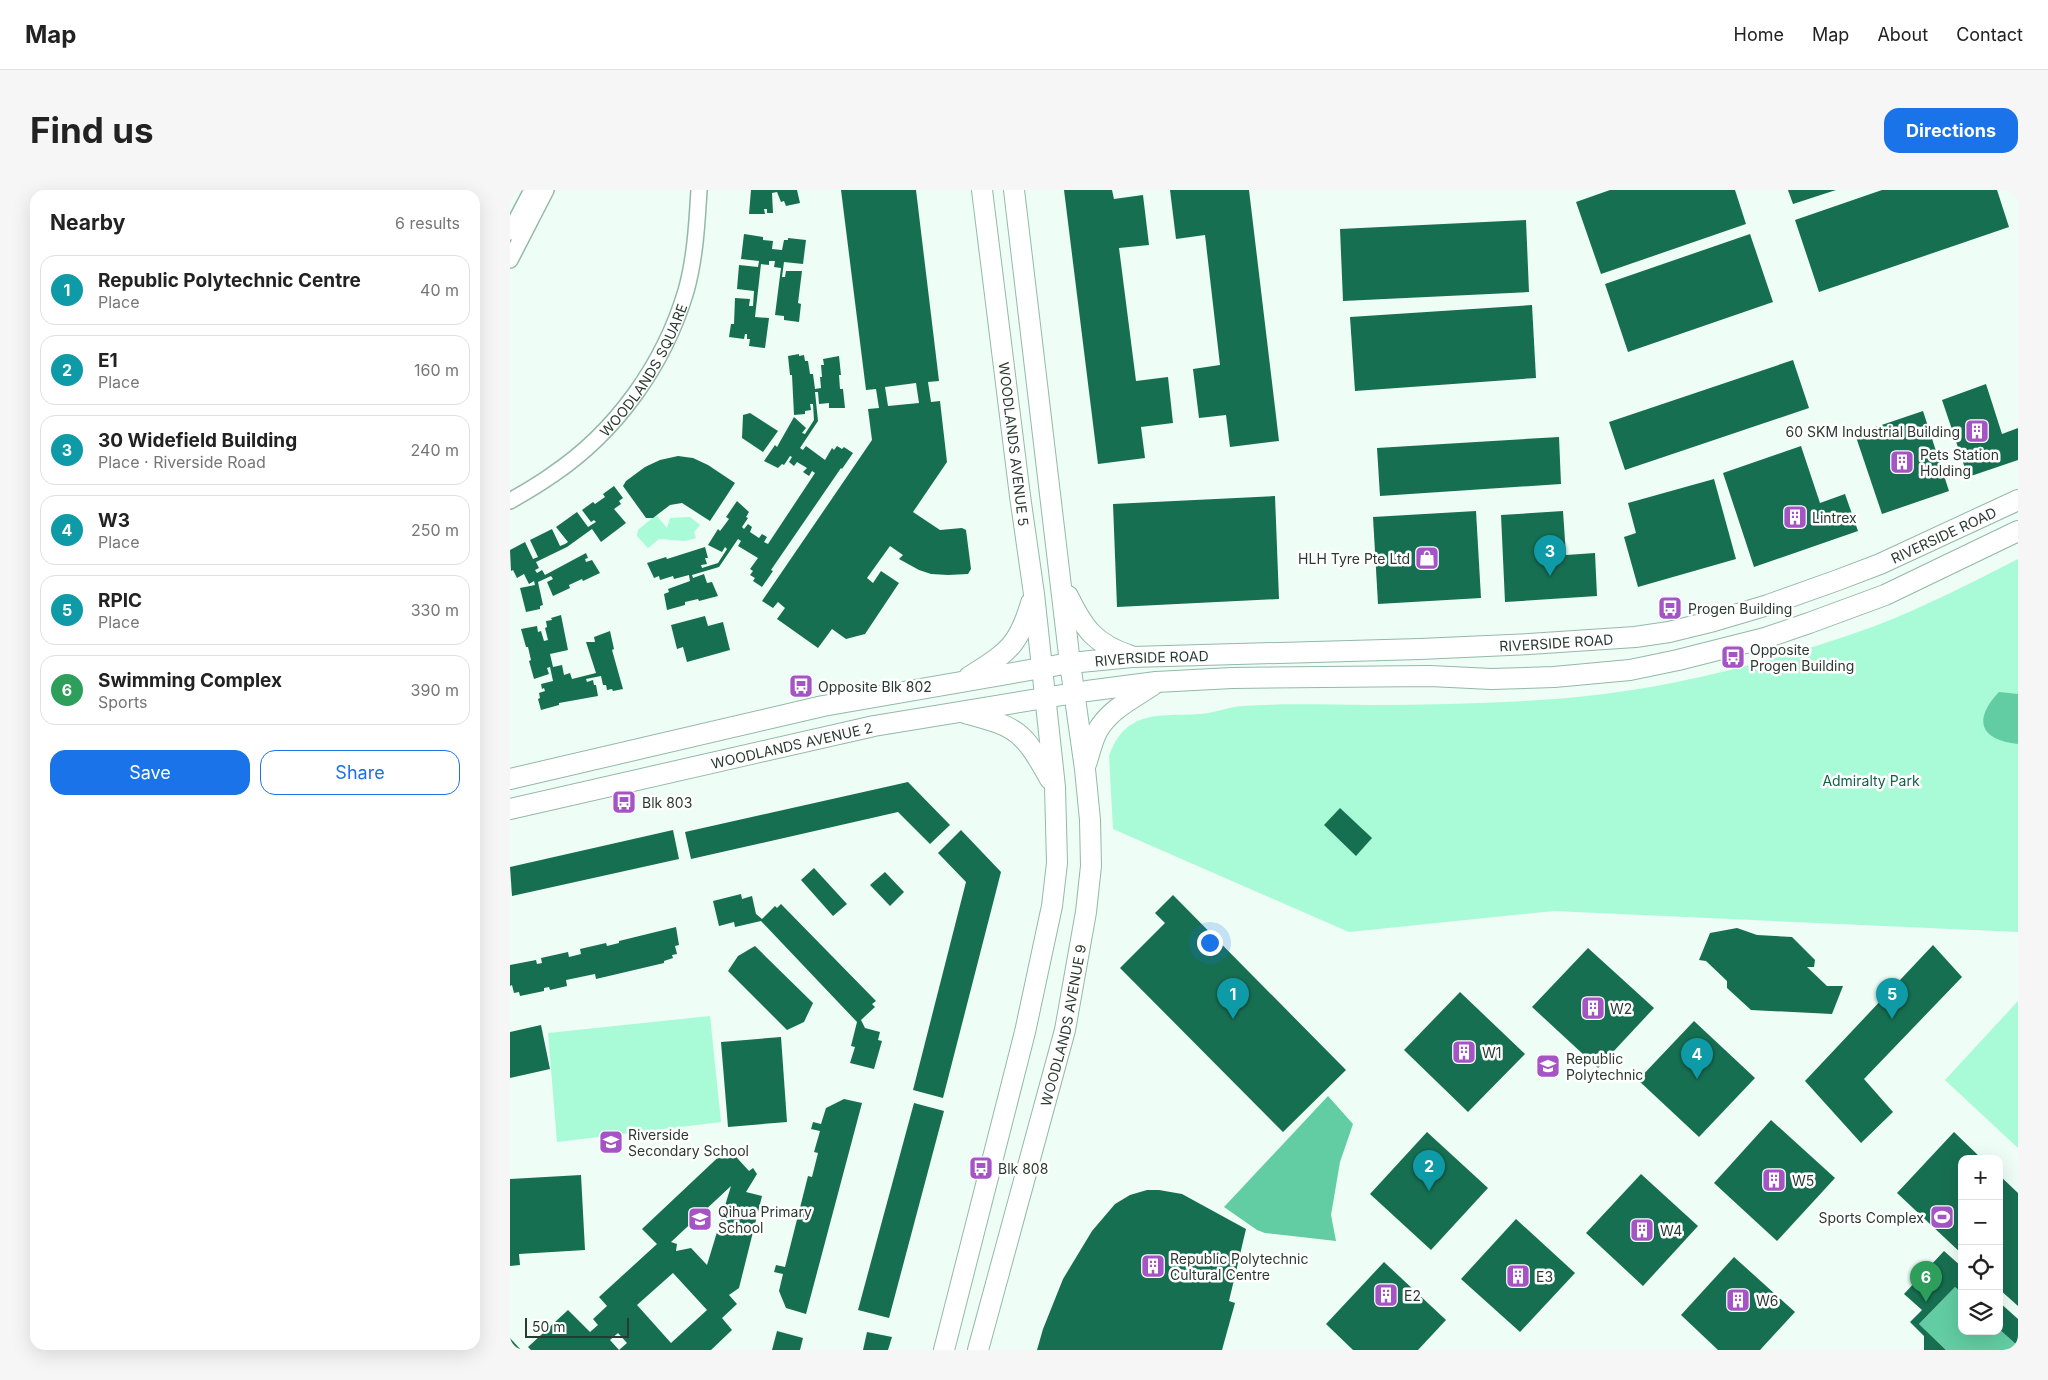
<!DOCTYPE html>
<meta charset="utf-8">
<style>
:root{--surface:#fff;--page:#f6f6f6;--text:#222;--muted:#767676;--line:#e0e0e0;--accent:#1a73e8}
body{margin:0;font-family:Inter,sans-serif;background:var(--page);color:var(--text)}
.controls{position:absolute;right:15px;bottom:15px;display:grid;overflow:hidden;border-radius:10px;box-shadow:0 5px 20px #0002}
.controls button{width:45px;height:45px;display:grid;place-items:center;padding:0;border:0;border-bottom:1px solid var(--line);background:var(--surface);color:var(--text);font:25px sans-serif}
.scale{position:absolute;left:15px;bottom:12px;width:104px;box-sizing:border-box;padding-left:5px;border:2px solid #2a3a32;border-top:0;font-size:14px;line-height:18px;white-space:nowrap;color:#2a3a32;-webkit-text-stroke:4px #fff;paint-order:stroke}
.you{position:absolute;left:699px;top:752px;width:18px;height:18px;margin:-12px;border:4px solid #fff;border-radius:50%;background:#1a73e8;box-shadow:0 0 0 8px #1a73e833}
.badge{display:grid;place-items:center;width:32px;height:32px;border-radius:50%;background:var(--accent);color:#fff;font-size:16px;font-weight:700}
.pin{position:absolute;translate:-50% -41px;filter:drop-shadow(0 1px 2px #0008)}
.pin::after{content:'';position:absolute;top:26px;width:18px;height:15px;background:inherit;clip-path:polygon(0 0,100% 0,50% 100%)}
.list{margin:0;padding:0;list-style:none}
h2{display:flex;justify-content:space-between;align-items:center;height:65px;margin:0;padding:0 20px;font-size:21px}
h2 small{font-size:16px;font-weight:400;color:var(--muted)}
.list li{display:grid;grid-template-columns:32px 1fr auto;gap:15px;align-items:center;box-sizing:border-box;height:70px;margin:0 10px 10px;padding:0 10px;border:1px solid var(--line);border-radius:15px}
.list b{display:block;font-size:19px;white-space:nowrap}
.list p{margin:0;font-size:16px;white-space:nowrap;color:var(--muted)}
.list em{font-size:16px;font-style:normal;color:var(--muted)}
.actions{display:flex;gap:10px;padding:15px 20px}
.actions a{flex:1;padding:11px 0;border:1px solid var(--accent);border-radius:15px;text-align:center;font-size:18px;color:var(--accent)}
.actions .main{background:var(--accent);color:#fff}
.icon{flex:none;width:28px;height:28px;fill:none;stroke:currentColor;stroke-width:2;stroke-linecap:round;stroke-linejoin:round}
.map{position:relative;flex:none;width:1508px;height:1160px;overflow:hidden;border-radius:15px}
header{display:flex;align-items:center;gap:30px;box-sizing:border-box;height:70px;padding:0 25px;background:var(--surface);border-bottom:1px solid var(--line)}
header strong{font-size:24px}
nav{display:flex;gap:28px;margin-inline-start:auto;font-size:18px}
.intro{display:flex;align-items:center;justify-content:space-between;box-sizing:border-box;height:120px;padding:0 30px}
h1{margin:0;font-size:35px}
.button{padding:12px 22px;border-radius:15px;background:var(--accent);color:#fff;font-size:18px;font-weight:700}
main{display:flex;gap:30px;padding:0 30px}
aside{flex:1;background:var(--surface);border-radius:15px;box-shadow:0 5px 20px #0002}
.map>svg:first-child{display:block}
</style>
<header>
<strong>Map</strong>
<nav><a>Home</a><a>Map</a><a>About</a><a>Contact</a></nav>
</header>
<div class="intro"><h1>Find us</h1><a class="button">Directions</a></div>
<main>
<aside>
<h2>Nearby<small>6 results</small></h2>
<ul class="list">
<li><span class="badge" style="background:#0f9aa8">1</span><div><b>Republic Polytechnic Centre</b><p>Place</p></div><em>40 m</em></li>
<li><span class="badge" style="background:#0f9aa8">2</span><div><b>E1</b><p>Place</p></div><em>160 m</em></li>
<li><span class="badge" style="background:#0f9aa8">3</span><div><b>30 Widefield Building</b><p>Place · Riverside Road</p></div><em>240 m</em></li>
<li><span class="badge" style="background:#0f9aa8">4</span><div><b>W3</b><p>Place</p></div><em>250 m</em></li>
<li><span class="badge" style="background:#0f9aa8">5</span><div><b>RPIC</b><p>Place</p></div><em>330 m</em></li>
<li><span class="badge" style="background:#2e9e5b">6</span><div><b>Swimming Complex</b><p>Sports</p></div><em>390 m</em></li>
</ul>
<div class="actions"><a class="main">Save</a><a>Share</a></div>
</aside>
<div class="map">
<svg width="1508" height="1160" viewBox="0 0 1508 1160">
<rect width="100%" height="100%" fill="#eefdf6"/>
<g fill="#a9fad7">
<polygon points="146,325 157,338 160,328 180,327 190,335 184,342 186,348 175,351 149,349 138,358 127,346 128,340"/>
<path d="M1508,369V742L1044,721L839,742L603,639L599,566C604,552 611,540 624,533C643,522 670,526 690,524C705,523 718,517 733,516C775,513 819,515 862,515C962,514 1064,513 1162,493C1231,479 1299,460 1365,436C1414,417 1461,393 1508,369Z"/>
<polygon points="1508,811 1508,958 1435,890"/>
<polygon points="200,826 211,932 47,952 38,843"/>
</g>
<g fill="#62cca2">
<path d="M1489,502L1508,504V554C1469,550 1463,529 1489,502Z"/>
<polygon points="818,906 843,934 830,972 821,1025 826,1051 755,1043 747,1040 714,1017"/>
<polygon points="1445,1097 1452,1103 1452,1141 1489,1141 1489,1139 1508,1156 1508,1160 1436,1160 1409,1134"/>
</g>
<g fill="#176f51" fill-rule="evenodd">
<polygon points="241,0 287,0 290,13 276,16 274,11 271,12 267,2 262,3 263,23 257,23 257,19 254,19 255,24 239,24"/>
<path d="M331,0H406L429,191L418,192L421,212L430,211L437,272L403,322L430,340L452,338L456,340L461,379L458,384L438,385L421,384L409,380L389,369L393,365L380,356L357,388L363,393L371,381L389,393L355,444L336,449L322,439L308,458L267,429L275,418L268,412L263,418L252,411L362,250L358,219L369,218L366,199L356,200ZM406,193L409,213L378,216L375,197Z"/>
<polygon points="554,0 602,0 604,9 633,5 639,55 609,58 626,191 658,187 663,233 631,237 635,268 588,274"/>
<polygon points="660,0 739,0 769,251 720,257 716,225 689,228 683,179 710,175 695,45 666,49"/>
<polygon points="1100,0 1225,0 1236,34 1091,84 1066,12"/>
<polygon points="1278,0 1326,0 1283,14"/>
<polygon points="1372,0 1487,0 1499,37 1309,102 1285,30"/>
<polygon points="1016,30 1019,102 833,111 830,39"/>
<polygon points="234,44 253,47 253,50 263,51 262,59 272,60 274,50 278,50 278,48 296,50 293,74 274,72 272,87 275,87 276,81 292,81 288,113 291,114 289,132 274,130 274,126 265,125 271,78 264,77 265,71 259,71 259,75 251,74 245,127 259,128 255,158 239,156 240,149 237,149 237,144 235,144 234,149 219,147 221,134 224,134 225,108 240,109 239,116 243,116 244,101 227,99 229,75 248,77 249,71 231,69"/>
<polygon points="1240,44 1263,112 1118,162 1095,94"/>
<polygon points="1022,115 1026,188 845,201 840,127"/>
<polygon points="289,164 289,166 294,165 295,171 298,171 300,184 303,184 305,199 311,198 310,187 312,187 311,175 314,175 313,169 329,166 331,185 329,185 330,199 333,199 335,218 319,218 319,213 309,214 308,202 305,202 308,231 290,258 293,260 296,256 315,270 322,258 324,260 327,256 332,259 334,257 343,263 332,279 331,278 261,380 263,381 252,397 243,391 245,388 240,385 243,381 240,379 248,368 228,356 231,351 228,349 209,377 182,385 183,388 194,384 197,393 202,392 208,406 189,411 188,409 175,412 175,415 157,420 154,404 159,402 158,399 180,391 179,385 164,389 163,386 150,390 149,386 144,388 137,373 156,367 157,369 195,357 198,368 195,368 197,374 191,375 192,378 208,373 217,359 215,357 212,362 198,355 208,339 210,341 219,329 216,327 227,311 239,322 236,327 238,328 232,337 234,339 238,334 242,337 240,342 249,348 252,344 257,347 254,352 258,354 305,283 302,281 299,286 293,282 297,278 287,272 284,276 279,272 282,267 280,266 274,275 272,274 268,278 254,271 265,255 267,257 284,227 296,238 292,243 295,244 304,230 303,214 300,214 301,220 295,221 295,224 284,225 282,185 280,185 278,166"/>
<polygon points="1283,170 1299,218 1115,280 1099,232"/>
<polygon points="1476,194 1492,244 1508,238 1508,270 1458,287 1432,210"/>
<polygon points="1413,221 1439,301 1372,324 1345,244"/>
<polygon points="240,223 268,241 253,262 232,248 233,225"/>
<polygon points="1049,247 1051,294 870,306 867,258"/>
<polygon points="1291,256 1310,313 1335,304 1348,341 1244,377 1213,283"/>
<polygon points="168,266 183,268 198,275 225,293 200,331 172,313 160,315 143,328 136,328 113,296 116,291 135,277 150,270"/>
<polygon points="1204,289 1226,369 1128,397 1114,347 1126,343 1118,313"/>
<polygon points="104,296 113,308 109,311 111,314 104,319 116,333 91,352 82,339 57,357 26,372 29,378 25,380 27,383 32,380 35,385 76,363 78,368 75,369 76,372 82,370 90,383 73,391 72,389 59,395 60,398 43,406 37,392 43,389 41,386 28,392 33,415 30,416 30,419 16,422 10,398 25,395 24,391 19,394 14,384 7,388 3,380 1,381 0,360 15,352 23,369 28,367 20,350 42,339 50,356 55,354 58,352 46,337 67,322 78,337 86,332 84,330 81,332 72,320 83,312 85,314 95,307 93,304"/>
<polygon points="765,306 769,409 607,417 603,314"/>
<polygon points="966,321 971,408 868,414 863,327"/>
<polygon points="1053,321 1056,365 1085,363 1087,406 995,412 991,325"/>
<polygon points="51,425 58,460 40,464 43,477 52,475 54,485 60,483 62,489 86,483 76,452 85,452 84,447 100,441 104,459 102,460 113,499 103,501 102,499 97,500 96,495 93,495 91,486 76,489 77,492 83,490 84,495 86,495 88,506 49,513 49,515 31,520 28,509 30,508 29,503 35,501 34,498 32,499 31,494 43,491 40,477 37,478 39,484 24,489 19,471 21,470 18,457 16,457 11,439 27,436 28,442 31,441 34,451 38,450 35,438 37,437 36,431 42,430 41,428"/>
<polygon points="195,426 198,436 213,432 220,460 177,472 173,457 167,459 161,435"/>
<polygon points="398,592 440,635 420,654 388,622 181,669 175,642"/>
<polygon points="830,618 862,648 846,666 814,635"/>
<polygon points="163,640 169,669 2,706 0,677"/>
<polygon points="451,640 491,682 433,908 403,900 456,692 428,663"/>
<polygon points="304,678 337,714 323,726 291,690"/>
<polygon points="375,682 394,702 380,716 360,695"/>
<polygon points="231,704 232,709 242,706 246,724 252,729 265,716 267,718 271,714 366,811 362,814 365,817 351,830 355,838 370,842 368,850 372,851 364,879 340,873 345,857 341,856 347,832 251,731 225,737 224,732 209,736 203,711"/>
<polygon points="663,705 836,880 773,942 610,778 655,733 645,723"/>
<polygon points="166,737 169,755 165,756 167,764 162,765 163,768 154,771 154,773 86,789 85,784 56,790 57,796 40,800 39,797 34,798 34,801 10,806 9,802 4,803 2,795 0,796 0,775 26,770 27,774 32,773 31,768 58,762 59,767 71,764 70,759 96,753 97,756 109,753 109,751"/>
<polygon points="1227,738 1247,745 1282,747 1305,770 1304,777 1297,777 1317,796 1333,796 1322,824 1241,820 1217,798 1217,791 1196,771 1189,770 1200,743"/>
<polygon points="1423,755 1452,787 1354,889 1383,922 1351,953 1295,891"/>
<polygon points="245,756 303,813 294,832 277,840 218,781 228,766"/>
<polygon points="1078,758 1144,818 1088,878 1022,817"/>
<polygon points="950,802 1015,864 958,922 894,860"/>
<polygon points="1184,831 1245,888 1189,947 1128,890"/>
<polygon points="31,835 40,879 0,888 0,842"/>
<polygon points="271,847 277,932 218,937 211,852"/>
<polygon points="334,909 352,913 296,1124 276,1118 269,1101 273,1084 264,1082 266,1075 275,1077 298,986 302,987 308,963 304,962 310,941 301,939 303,932 311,934 316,918"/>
<polygon points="404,913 434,921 379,1128 348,1120"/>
<polygon points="1261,930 1325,988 1267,1051 1204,993"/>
<polygon points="917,942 978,998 921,1060 860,1004"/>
<polygon points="1444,942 1472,969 1452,969 1452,1064 1387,1003"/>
<path d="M218,958L239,981L243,978L247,984L236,1002L252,1006L229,1098L219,1105L227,1114L212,1128L222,1140L201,1160H109L117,1153L108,1143L100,1150L109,1160H21L18,1157L58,1120L80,1142L88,1135L83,1129L97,1116L89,1107L147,1054L132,1039ZM221,996L197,1075L181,1058L166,1061L167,1054L161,1052ZM163,1083L197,1120L161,1153L127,1115Z"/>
<polygon points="1131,984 1188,1036 1133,1096 1076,1043"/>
<polygon points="71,985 75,1060 9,1064 10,1075 0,1076 0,989"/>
<polygon points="1489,985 1508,1003 1508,1116 1489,1099"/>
<polygon points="637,1000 649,1000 672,1004 736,1039 719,1111 725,1113 712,1160 527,1160 533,1139 553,1089 582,1041 605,1014 620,1005"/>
<polygon points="1006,1029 1065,1083 1010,1142 951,1089"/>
<polygon points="1434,1061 1452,1077 1452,1103 1445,1097 1409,1134 1436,1160 1414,1160 1414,1146 1400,1132 1412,1120 1394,1104"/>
<polygon points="1224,1067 1285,1122 1250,1160 1208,1160 1171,1125"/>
<polygon points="874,1072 936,1130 908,1160 843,1160 816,1134"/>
<polygon points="1489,1112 1508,1129 1508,1156 1489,1139"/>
<polygon points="267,1141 293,1148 290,1160 262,1160"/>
<polygon points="357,1142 382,1147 378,1160 353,1160"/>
<polygon points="0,1148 11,1160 0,1160"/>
</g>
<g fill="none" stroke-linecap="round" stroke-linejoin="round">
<g stroke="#93b9a8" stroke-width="18">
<g id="minor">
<polyline points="0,42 22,0"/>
<polyline points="0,70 36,0"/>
<path id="s1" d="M0,311C14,303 28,295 42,285C106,242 154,175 176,101C185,69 187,34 189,0"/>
</g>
</g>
<g stroke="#93b9a8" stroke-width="22">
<g id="major">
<path d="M558,406C574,439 585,454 621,466"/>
<path d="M459,487C496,463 508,458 521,413"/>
<path d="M455,523C508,537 513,541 540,589"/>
<path d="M576,574C580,563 582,550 588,540C600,519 624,508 643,495"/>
<path id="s2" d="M0,589L313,516L560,473L622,467L910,459L1019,454L1125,447L1159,442L1204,431L1258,415L1328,390L1370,374L1508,310"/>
<path id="s3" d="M0,619L364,536L577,501L646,492L722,488L920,486L981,489L1044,487L1120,480L1168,470L1255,448L1299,433L1375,405L1508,341"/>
<polyline points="434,1160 515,842 542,716 547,673 545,597 524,404 510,306 472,0"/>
<path id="s4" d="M468,1160L555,840L576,722L581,676L580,630L575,579L560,473L504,0"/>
</g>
</g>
<use href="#minor" stroke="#fff" stroke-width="15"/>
<use href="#major" stroke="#fff" stroke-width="20"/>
</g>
<defs>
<g id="building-square" transform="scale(1.25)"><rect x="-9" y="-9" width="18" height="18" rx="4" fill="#a554c5" stroke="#fff"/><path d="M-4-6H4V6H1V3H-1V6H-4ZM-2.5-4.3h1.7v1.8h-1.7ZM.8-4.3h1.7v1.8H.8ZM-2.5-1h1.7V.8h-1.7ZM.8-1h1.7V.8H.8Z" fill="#fff"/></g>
<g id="shop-square" transform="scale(1.25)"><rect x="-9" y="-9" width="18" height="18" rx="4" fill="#a554c5" stroke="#fff"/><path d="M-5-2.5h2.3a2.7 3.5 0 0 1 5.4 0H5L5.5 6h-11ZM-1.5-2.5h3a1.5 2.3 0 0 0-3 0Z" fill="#fff"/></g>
<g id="bus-square" transform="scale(1.25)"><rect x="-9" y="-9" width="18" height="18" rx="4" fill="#a554c5" stroke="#fff"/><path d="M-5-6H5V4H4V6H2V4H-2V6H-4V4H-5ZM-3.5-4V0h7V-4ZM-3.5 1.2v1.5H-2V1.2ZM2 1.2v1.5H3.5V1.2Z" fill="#fff"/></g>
<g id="university-square" transform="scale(1.25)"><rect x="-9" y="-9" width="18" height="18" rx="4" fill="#a554c5" stroke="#fff"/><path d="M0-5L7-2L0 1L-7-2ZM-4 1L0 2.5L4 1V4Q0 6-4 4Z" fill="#fff"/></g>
<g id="school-square" transform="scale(1.25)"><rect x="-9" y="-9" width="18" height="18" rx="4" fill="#a554c5" stroke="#fff"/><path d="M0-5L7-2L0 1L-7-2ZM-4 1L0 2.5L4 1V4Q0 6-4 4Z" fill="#fff"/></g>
<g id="stadium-square" transform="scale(1.25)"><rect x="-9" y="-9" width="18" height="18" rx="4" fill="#a554c5" stroke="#fff"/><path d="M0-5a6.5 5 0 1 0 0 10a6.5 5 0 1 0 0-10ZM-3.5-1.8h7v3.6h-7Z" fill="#fff"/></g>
</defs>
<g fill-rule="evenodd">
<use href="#building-square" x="1467" y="241"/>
<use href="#building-square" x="1392" y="272"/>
<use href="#building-square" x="1285" y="327"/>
<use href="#shop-square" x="917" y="368"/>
<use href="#bus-square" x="1160" y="418"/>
<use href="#bus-square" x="1223" y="467"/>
<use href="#bus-square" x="291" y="496"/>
<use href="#bus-square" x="114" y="612"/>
<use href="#building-square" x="1083" y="818"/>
<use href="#building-square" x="954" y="862"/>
<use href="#university-square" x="1038" y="876"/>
<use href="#school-square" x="101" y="952"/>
<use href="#bus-square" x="471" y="978"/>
<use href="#building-square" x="1264" y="990"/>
<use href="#stadium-square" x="1432" y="1027"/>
<use href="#school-square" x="190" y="1029"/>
<use href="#building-square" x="1132" y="1040"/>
<use href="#building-square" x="643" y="1076"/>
<use href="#building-square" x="1008" y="1086"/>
<use href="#building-square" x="876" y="1105"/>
<use href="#building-square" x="1228" y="1110"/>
</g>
<g text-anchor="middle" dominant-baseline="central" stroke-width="5" stroke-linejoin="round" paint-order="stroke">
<g font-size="14" fill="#2a3a32" stroke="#fff">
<text stroke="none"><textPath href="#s1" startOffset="191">WOODLANDS SQUARE</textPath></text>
<text transform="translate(504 254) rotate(83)">WOODLANDS AVENUE 5</text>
<text stroke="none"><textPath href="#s2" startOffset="1464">RIVERSIDE ROAD</textPath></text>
<text stroke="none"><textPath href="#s2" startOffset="1059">RIVERSIDE ROAD</textPath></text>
<text stroke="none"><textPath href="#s2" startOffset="654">RIVERSIDE ROAD</textPath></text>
<text stroke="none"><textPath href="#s3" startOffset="289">WOODLANDS AVENUE 2</textPath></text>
<text stroke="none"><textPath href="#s4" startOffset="336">WOODLANDS AVENUE 9</textPath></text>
</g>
<g font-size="14" fill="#2a3a32" stroke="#fff" text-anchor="start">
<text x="1450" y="241" text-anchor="end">60 SKM Industrial Building</text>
<text x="1410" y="264">Pets Station<tspan x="1410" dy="16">Holding</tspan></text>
<text x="1302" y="327">Lintrex</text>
<text x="900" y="368" text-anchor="end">HLH Tyre Pte Ltd</text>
<text x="1178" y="418">Progen Building</text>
<text x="1240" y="459">Opposite<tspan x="1240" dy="16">Progen Building</tspan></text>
<text x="308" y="496">Opposite Blk 802</text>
<text x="132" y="612">Blk 803</text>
<text x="1100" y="818">W2</text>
<text x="972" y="862">W1</text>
<text x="1056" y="868">Republic<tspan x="1056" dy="16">Polytechnic</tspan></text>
<text x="118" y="944">Riverside<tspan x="118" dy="16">Secondary School</tspan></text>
<text x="488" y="978">Blk 808</text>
<text x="1282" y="990">W5</text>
<text x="208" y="1021">Qihua Primary<tspan x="208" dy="16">School</tspan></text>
<text x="1414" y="1027" text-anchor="end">Sports Complex</text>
<text x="1150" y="1040">W4</text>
<text x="660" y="1068">Republic Polytechnic<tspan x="660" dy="16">Cultural Centre</tspan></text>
<text x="1026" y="1086">E3</text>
<text x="894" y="1105">E2</text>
<text x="1246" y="1110">W6</text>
</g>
<g font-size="14" fill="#0f6348" stroke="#fff">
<text x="1361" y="590">Admiralty Park</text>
</g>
</g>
</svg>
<div class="controls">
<button>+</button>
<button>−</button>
<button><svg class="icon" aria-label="locate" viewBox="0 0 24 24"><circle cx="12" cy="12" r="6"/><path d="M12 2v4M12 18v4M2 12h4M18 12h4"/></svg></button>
<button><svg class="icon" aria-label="layers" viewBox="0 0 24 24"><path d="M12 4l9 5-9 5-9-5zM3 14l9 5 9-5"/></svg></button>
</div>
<div class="scale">50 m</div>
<div class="you"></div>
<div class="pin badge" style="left:723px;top:829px;background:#0f9aa8">1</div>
<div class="pin badge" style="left:919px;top:1001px;background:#0f9aa8">2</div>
<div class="pin badge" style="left:1040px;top:386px;background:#0f9aa8">3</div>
<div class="pin badge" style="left:1187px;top:889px;background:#0f9aa8">4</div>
<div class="pin badge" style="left:1382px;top:829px;background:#0f9aa8">5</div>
<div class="pin badge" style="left:1416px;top:1112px;background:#2e9e5b">6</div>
</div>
</main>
